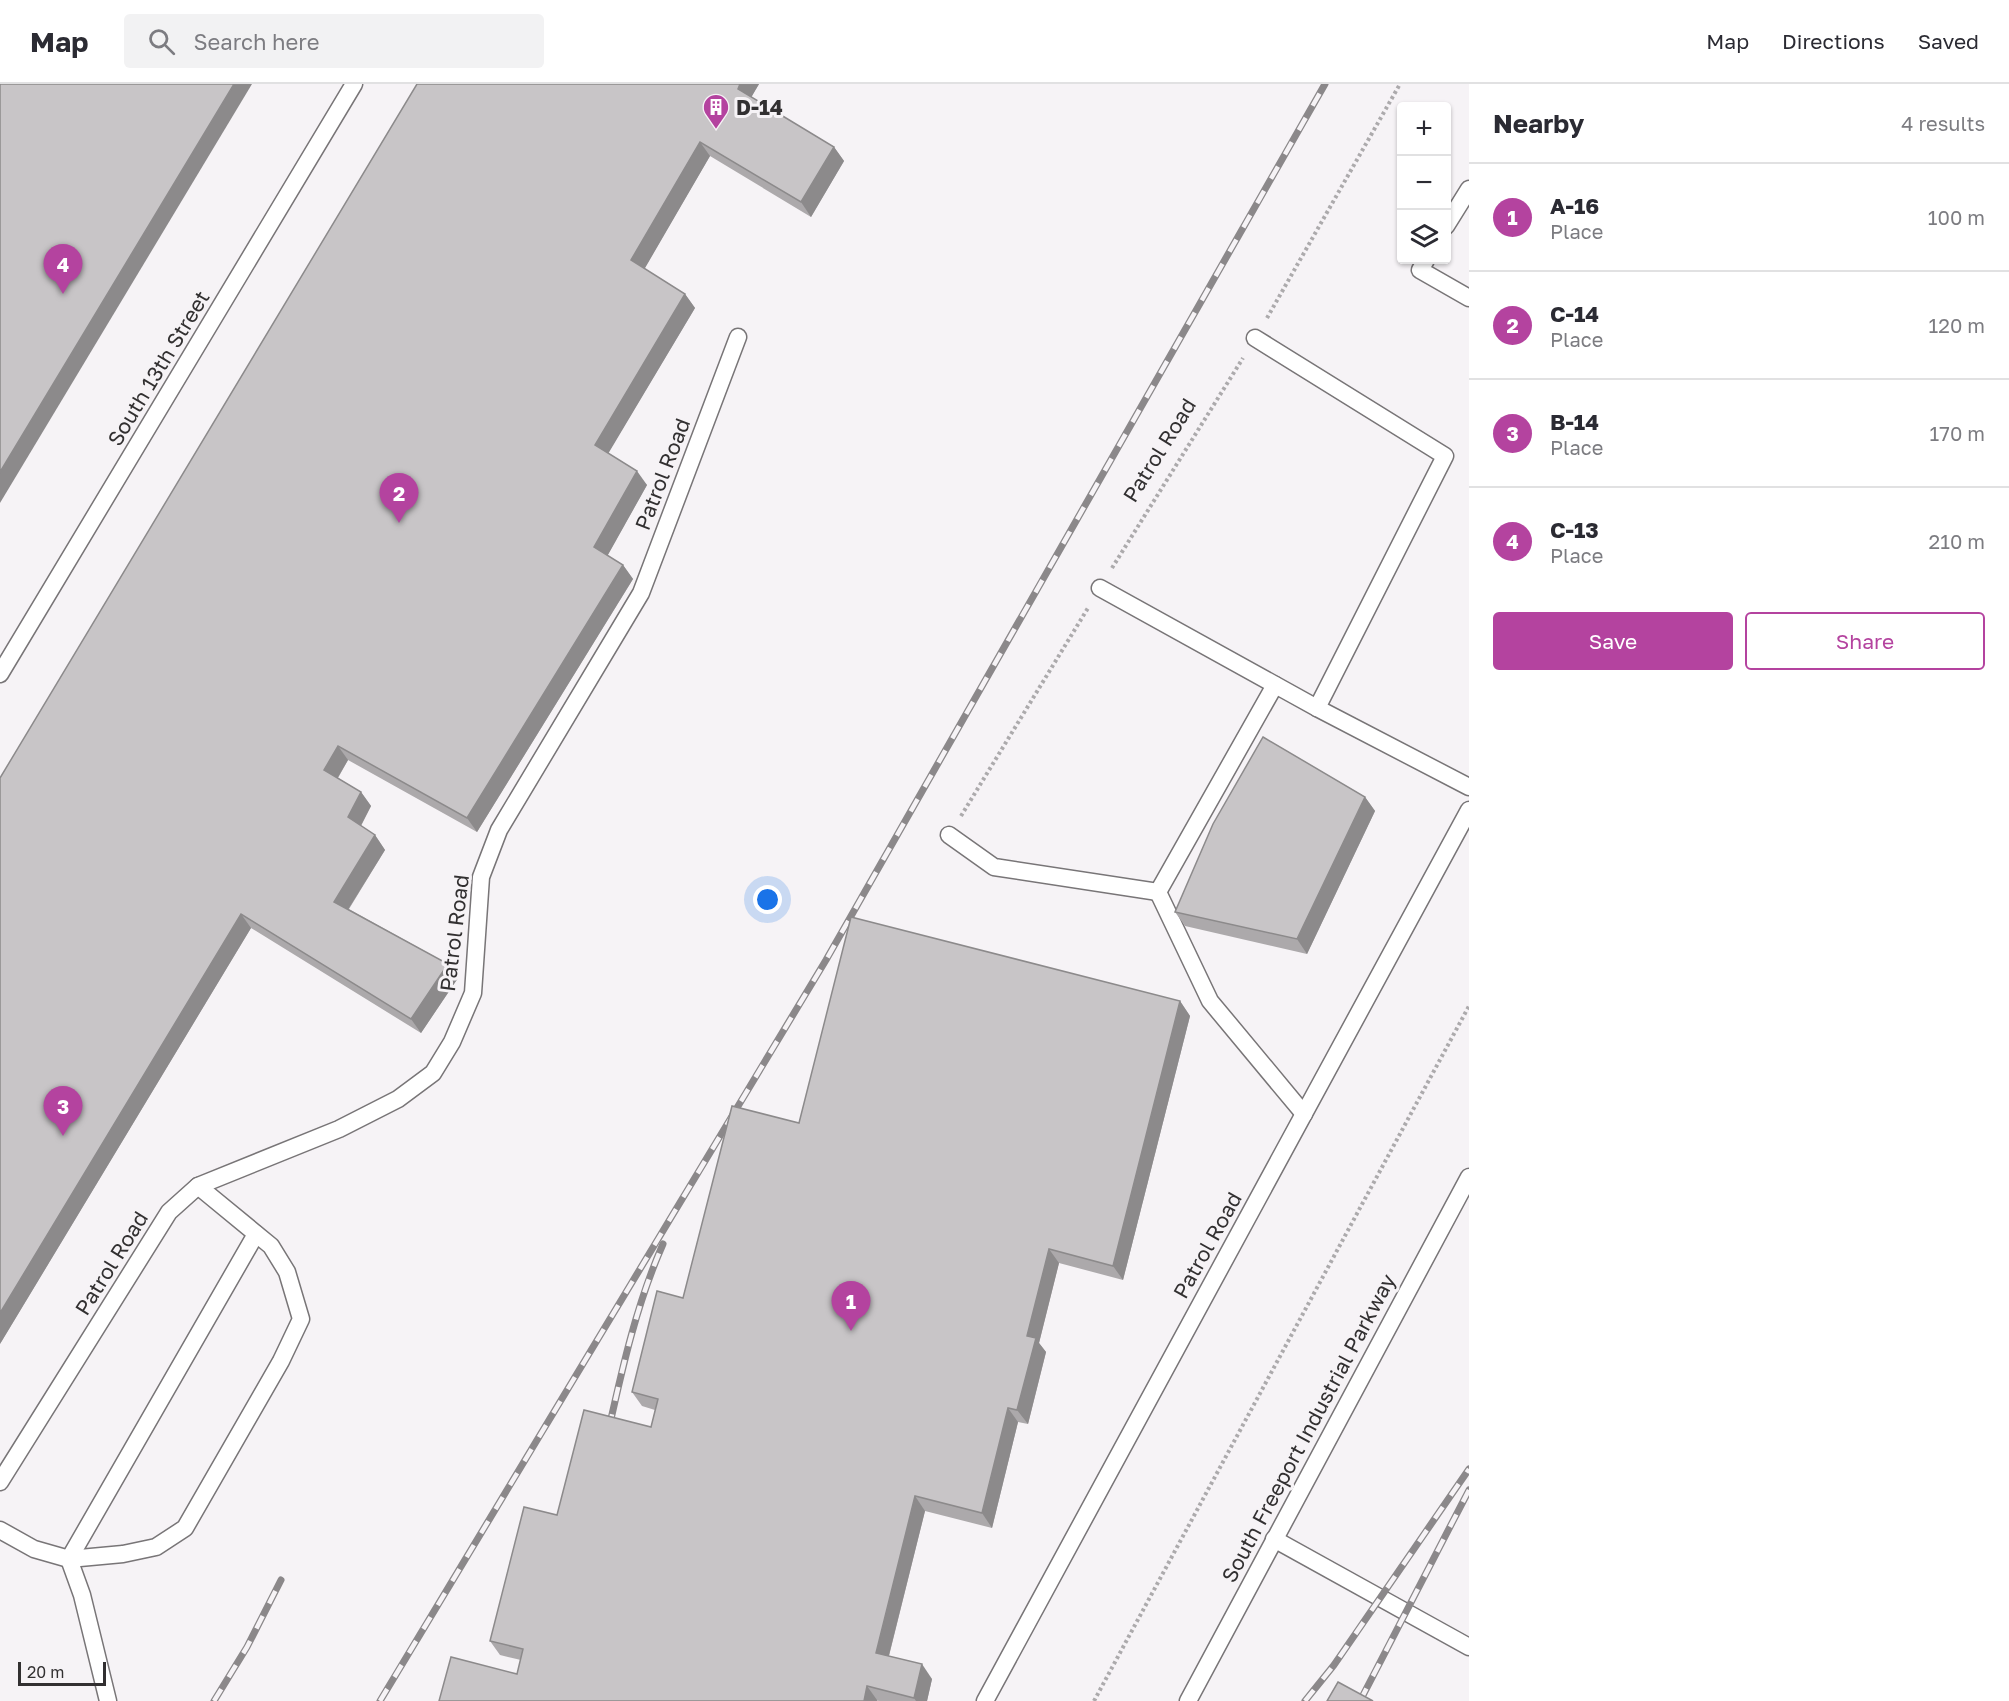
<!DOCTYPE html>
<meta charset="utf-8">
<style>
:root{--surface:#fff;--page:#f2f2f3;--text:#2b2b33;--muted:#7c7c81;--line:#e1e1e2;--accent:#b4439f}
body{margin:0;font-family:"Golos Text",sans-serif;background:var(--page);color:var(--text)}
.controls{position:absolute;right:18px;top:18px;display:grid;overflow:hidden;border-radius:6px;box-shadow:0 2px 4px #0004}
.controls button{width:54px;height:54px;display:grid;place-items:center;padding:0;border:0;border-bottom:2px solid var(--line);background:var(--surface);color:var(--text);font:30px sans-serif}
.scale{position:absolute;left:18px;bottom:15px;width:88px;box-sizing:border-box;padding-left:6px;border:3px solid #323031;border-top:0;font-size:16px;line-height:21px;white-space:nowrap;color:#323031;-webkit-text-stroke:4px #f6f3f6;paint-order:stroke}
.you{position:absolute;left:768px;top:816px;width:21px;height:21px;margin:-15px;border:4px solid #fff;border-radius:50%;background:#1a73e8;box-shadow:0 0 0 9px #1a73e833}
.badge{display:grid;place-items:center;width:39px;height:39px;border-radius:50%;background:var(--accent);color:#fff;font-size:20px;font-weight:700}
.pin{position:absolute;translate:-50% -50px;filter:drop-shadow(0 2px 3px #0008)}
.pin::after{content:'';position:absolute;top:32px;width:21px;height:18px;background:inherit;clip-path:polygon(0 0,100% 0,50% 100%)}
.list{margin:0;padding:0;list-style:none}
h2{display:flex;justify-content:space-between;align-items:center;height:78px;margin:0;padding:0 24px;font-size:26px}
h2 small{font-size:20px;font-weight:400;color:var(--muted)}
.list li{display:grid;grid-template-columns:39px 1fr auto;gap:18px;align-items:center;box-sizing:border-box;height:108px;padding:0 24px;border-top:2px solid var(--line)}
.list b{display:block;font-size:22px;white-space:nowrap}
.list p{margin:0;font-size:20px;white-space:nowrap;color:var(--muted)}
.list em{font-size:20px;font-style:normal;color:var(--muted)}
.actions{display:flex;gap:12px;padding:18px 24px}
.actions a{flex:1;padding:14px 0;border:2px solid var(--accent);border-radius:6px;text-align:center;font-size:21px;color:var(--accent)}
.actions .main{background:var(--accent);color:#fff}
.icon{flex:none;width:33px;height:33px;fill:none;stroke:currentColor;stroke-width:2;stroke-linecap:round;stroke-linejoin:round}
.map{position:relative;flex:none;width:1469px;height:1617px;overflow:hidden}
header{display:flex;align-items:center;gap:36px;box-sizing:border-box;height:84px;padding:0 30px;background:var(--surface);border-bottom:2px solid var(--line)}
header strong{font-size:28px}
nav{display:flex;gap:33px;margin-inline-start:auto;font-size:21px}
.search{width:420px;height:54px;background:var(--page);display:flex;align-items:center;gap:15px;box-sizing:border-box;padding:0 21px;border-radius:6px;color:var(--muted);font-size:22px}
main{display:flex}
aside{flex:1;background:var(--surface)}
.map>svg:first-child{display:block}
</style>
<header>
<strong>Map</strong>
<div class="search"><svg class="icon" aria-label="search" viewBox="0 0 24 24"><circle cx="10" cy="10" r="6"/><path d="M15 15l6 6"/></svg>Search here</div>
<nav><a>Map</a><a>Directions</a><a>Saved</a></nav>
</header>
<main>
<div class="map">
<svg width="1469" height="1617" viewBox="0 0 1469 1617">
<rect width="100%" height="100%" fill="#f6f3f6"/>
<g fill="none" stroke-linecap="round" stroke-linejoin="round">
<g stroke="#787577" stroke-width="19">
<g id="service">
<polyline points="1446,142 1469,105"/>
<polyline points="1426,176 1420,186 1469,214"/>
<polyline points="1255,254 1445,372 1317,624"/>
<polyline points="1100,504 1317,624 1469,703"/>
<polyline points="0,590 354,0"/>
<polyline points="949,751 994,783 1158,808 1275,601"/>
<polyline points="1158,808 1210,917 1304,1030"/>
<polyline points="0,1398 169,1128 198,1102 339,1045 398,1015 433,989 452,958 473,909 481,793 499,746 641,509 738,253"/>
<polyline points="0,1446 34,1465 69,1475 123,1470 156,1463 185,1444 281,1277 301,1235 287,1188 271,1162 198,1102"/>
<polyline points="1274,1455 1469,1563"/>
<polyline points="108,1617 82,1511 69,1475 256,1150"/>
<polyline points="985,1617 1469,726"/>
<polyline points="1188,1617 1469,1093"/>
</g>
</g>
<g stroke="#acaaac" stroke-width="4" stroke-dasharray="3 3" stroke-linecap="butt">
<polyline points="1267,234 1400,0"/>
<polyline points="1112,484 1243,274"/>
<polyline points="961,732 1088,524"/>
<polyline points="1094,1617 1469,922"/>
</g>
<use href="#service" stroke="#fff" stroke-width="16"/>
<g stroke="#8b888a" stroke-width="7">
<g id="rail">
<path d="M609,1344C623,1281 637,1219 663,1160"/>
<polyline points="214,1617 247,1563 281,1496"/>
<polyline points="380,1617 826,876 1325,0"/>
<polyline points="1305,1617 1334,1581 1469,1385"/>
<polyline points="1360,1617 1469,1406"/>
</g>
</g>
<use href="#rail" stroke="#f6f3f6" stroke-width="4.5" stroke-dasharray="14" stroke-linecap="butt"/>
</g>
<g fill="#aca9ab">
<polygon points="417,0 759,0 751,13 834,63 844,77 811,133 710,72 644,185 685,210 695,224 608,369 647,401 607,472 623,481 633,495 477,748 348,676 338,694 361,708 371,722 361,742 375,751 385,766 349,825 448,880 458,894 421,949 251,844 0,1260"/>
<polygon points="1365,713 1375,727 1307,870 1185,842 1175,828"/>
<polygon points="1180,917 1190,932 1123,1196 1059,1179 1039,1259 1046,1268 1028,1340 1018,1338 992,1444 925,1427 889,1572 932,1595 927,1617 880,1617 517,1590 521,1576 500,1571 490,1557 557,1431 651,1343 655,1326 642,1322 632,1308 683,1214 799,1039"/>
</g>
<g fill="#8c8a8b">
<polygon points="234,0 252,0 0,419 0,388"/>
<polygon points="740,0 759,0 748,19 738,5"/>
<polygon points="700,58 710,72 641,191 631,176"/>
<polygon points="834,63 844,77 811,133 801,118"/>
<polygon points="685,210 695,224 605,375 595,361"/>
<polygon points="637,387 647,401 604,478 594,463"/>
<polygon points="623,481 633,495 477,748 467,734"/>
<polygon points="338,662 348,676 334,700 324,686"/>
<polygon points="361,708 371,722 358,747 348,733"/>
<polygon points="1365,713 1375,727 1307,870 1297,855"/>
<polygon points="375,751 385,766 344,832 334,818"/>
<polygon points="241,830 251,844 0,1260 0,1229"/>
<polygon points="448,880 458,894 421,949 411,935"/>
<polygon points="1180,917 1190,932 1123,1196 1113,1182"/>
<polygon points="1049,1165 1059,1179 1039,1259 1046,1268 1028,1340 1017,1326 1027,1252"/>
<polygon points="1008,1324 1018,1338 992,1444 982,1429"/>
<polygon points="915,1412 925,1427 886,1583 876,1569"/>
<polygon points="922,1580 932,1595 927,1617 916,1617 914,1614"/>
<polygon points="867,1602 877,1616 877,1617 864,1617"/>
</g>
<g fill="#c8c5c7" stroke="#8c8a8b" stroke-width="1.5">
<polygon points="0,0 234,0 0,388"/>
<polygon points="417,0 740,0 738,5 834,63 801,118 700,58 631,176 685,210 595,361 637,387 594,463 623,481 467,734 338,662 324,686 361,708 348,733 375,751 334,818 448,880 411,935 241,830 0,1229 0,694"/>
<polygon points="1263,653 1365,713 1297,855 1175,828 1213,740"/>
<polygon points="851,833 1180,917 1113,1182 1049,1165 1027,1252 1036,1254 1017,1326 1008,1324 982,1429 915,1412 876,1569 922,1580 914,1614 867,1602 864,1617 439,1617 451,1573 517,1590 523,1565 490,1557 524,1423 557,1431 584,1326 651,1343 658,1315 632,1308 657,1207 683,1214 732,1022 799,1039"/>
<polygon points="1338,1598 1373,1617 1327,1617"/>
</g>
<defs>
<g id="building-pin" transform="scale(1.35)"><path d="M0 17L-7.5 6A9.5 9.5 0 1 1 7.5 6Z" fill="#b4439f" stroke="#f6f3f6"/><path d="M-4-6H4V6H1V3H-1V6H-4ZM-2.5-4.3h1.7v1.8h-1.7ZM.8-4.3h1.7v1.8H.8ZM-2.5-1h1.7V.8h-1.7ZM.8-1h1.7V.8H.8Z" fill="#fff"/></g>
</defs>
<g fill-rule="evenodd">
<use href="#building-pin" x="716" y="23"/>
</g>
<g text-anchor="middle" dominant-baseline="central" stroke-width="6" stroke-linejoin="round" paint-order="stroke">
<g font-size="21" font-weight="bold" fill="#323031" stroke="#f6f3f6" text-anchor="start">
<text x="736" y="23">D-14</text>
</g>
<g font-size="21" fill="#323031" stroke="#f6f3f6">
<text transform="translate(158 284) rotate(-59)">South 13th Street</text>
<text transform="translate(1159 366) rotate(-58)">Patrol Road</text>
<text transform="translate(662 390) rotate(-69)">Patrol Road</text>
<text transform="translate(454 849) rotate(-83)">Patrol Road</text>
<text transform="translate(1207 1161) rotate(-61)">Patrol Road</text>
<text transform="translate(111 1179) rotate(-58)">Patrol Road</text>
<text transform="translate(1308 1344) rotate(-62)">South Freeport Industrial Parkway</text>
</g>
</g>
</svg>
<div class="controls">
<button>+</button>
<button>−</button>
<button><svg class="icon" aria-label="layers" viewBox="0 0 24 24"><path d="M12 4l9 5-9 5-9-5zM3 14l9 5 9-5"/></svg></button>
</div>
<div class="scale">20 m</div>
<div class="you"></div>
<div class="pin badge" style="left:851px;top:1247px">1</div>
<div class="pin badge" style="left:399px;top:439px">2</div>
<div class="pin badge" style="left:63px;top:1052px">3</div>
<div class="pin badge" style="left:63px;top:210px">4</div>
</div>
<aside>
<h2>Nearby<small>4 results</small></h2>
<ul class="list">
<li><span class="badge">1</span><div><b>A-16</b><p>Place</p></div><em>100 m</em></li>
<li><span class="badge">2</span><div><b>C-14</b><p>Place</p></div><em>120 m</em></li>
<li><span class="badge">3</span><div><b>B-14</b><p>Place</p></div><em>170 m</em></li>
<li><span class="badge">4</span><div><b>C-13</b><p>Place</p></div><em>210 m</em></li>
</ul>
<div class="actions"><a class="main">Save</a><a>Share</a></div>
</aside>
</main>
